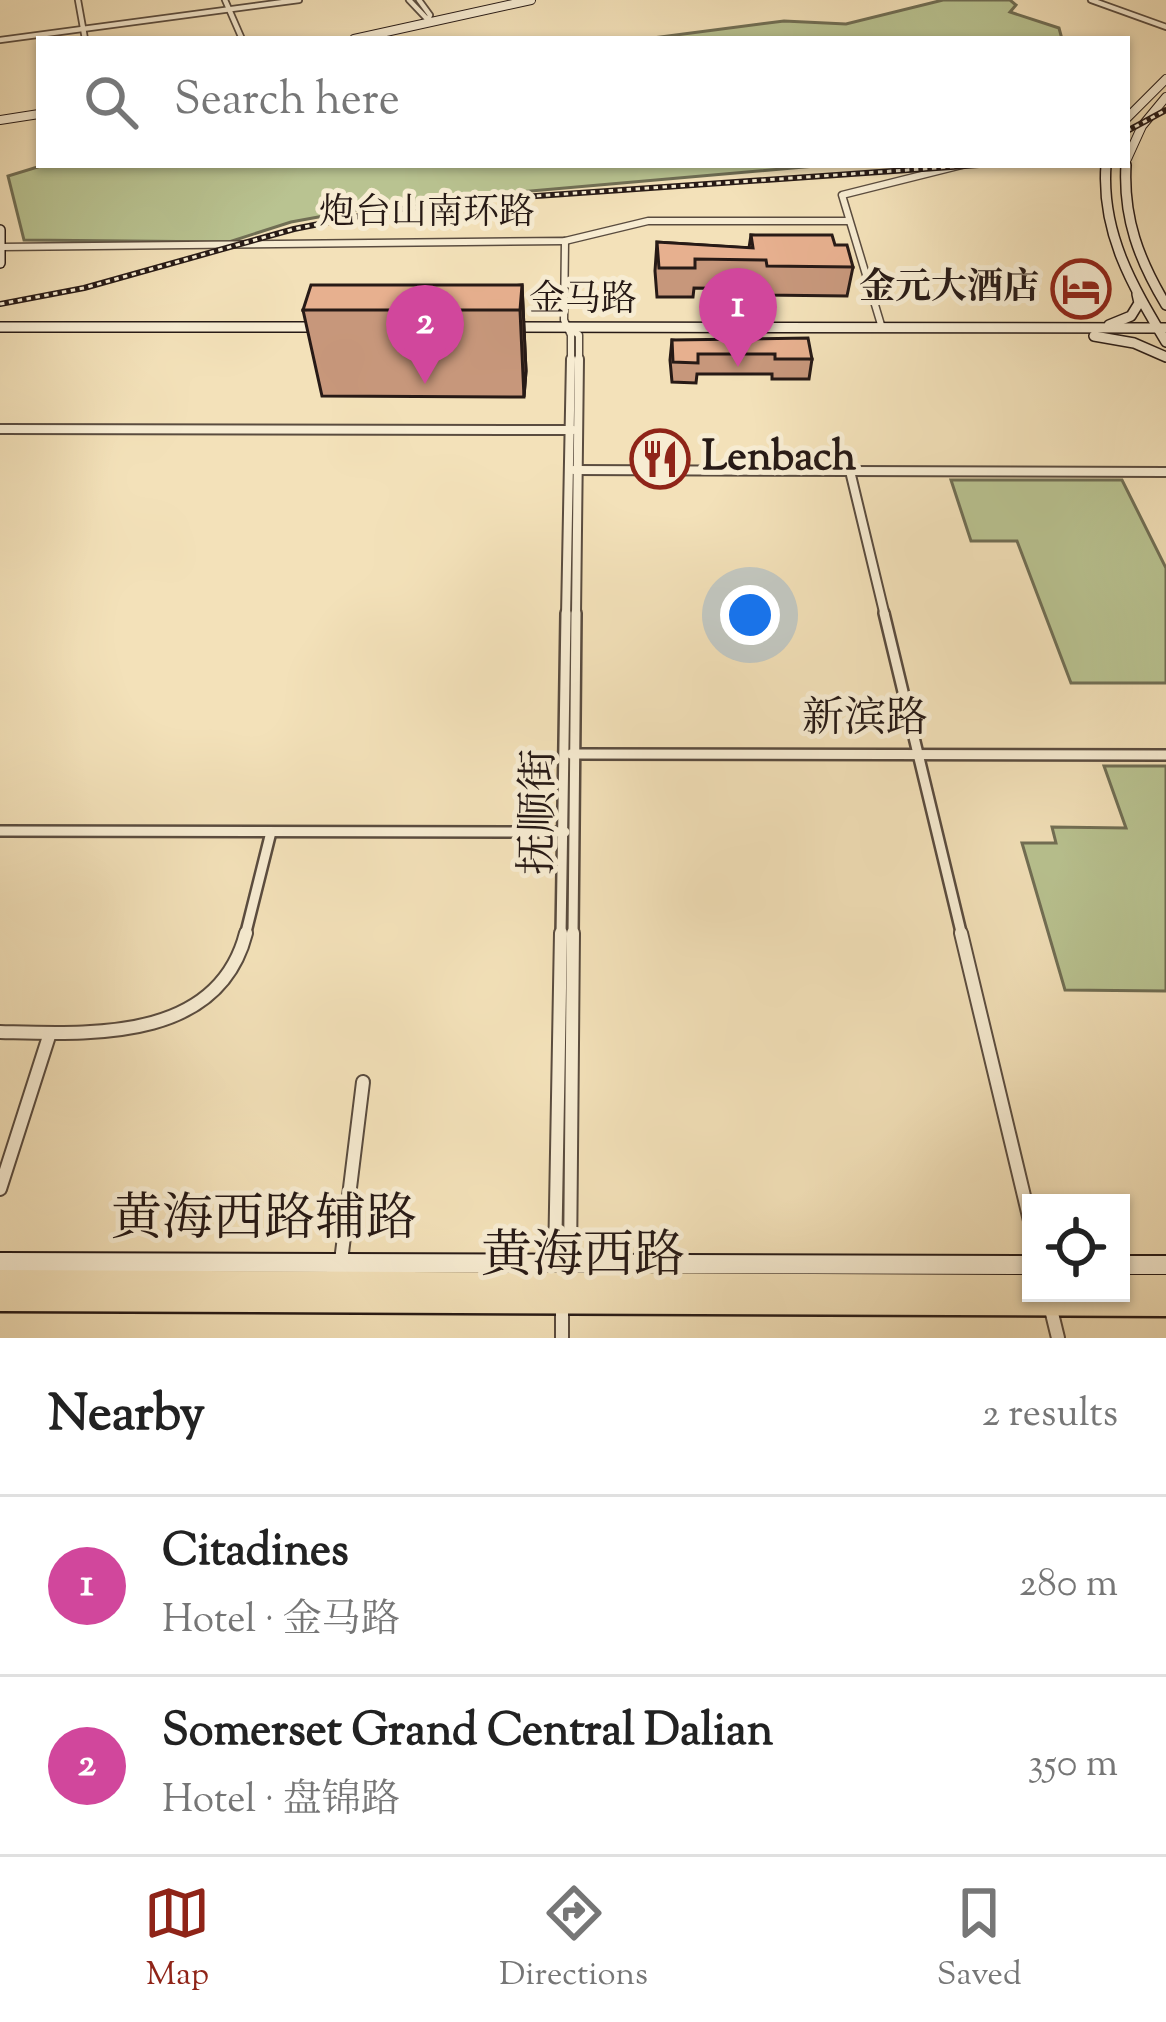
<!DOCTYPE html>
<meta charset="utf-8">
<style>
:root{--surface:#fff;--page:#f2f2f2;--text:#222;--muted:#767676;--line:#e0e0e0;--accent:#8f2418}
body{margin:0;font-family:"Sorts Mill Goudy","Noto Serif SC",serif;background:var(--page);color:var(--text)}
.controls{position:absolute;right:36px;bottom:36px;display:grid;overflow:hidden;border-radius:0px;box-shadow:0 3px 9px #0004}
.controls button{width:108px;height:108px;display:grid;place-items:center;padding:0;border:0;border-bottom:3px solid var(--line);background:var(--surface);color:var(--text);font:60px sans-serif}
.you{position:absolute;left:750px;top:615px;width:42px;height:42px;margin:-30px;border:9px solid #fff;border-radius:50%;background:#1a73e8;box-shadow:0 0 0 18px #1a73e833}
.badge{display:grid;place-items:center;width:78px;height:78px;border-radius:50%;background:var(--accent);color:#fff;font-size:39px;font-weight:700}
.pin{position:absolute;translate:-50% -99px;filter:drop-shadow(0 3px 6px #0008)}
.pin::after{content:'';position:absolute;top:63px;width:42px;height:36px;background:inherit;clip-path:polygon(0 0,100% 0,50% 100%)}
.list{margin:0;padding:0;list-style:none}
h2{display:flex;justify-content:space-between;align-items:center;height:156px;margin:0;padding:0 48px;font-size:51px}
h2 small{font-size:39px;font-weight:400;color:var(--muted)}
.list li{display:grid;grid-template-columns:78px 1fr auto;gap:36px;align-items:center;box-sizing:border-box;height:180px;padding:0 48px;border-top:3px solid var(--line)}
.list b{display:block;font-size:45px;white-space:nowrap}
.list p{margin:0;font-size:39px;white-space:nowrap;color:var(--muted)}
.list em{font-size:39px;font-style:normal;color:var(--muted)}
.icon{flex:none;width:66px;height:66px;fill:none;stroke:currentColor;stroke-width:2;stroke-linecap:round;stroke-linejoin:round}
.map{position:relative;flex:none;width:1166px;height:1338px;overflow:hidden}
.search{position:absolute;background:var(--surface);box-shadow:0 3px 9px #0004;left:36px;right:36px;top:36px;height:132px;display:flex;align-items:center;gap:30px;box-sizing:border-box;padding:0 42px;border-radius:0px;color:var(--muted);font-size:45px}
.sheet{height:516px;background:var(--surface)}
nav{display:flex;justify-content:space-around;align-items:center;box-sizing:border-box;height:168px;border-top:3px solid var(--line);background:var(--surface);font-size:33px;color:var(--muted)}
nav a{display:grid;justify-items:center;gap:6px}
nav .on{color:var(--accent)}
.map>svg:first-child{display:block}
</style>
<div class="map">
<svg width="1166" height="1338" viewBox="0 0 1166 1338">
<rect width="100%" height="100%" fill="#f3e1b9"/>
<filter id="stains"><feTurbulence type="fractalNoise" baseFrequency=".00167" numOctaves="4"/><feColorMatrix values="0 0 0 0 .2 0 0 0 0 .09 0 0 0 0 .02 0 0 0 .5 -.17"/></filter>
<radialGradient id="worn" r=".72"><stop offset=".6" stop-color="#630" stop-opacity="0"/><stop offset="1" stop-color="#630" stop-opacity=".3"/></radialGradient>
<g fill="#b9c391" stroke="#706e54" stroke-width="3">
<polygon points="943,0 1010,0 1016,5 1010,12 1059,28 1062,39 645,39 784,21 846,24"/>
<polygon points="44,165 827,165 395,203 291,222 229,242 24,240 8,176"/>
<polygon points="951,480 1122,480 1166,568 1166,683 1071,683 1017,541 971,541"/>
<polygon points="1104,766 1166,766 1166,991 1065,990 1022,843 1056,843 1052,827 1126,828"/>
</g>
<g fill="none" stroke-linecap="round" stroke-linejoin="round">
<g stroke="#5a4c3f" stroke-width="8">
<g id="street-far4">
<polyline points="78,0 85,39"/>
<polyline points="225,0 242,39"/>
<polyline points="409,0 428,20"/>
<polyline points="419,0 430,15 428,20"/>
<polyline points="1091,0 1166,27"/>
<polyline points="0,40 299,0"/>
</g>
</g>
<g stroke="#5a4c3f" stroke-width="9">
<g id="street-far3">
<polyline points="565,241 564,320 571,335 571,362"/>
<polyline points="2,247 565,241 648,221 849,221"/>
<polyline points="882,328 842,195 962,165"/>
<polyline points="572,330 579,335 579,362"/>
</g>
</g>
<g stroke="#5a4c3f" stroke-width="12">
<g id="street-far2">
<polyline points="0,429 573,430"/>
<polyline points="574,470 1166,472"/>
<polyline points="850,471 885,616"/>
<polyline points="566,616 571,359"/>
<polyline points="576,616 579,359"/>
</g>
</g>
<g stroke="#5a4c3f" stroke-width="14">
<g id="street-far1">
<polyline points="884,613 962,936"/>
<polyline points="571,754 1166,755"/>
<polyline points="0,831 565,832"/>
<polyline points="245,936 271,832"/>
<polyline points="561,936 566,613"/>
<polyline points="573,936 576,613"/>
</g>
</g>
<g stroke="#5a4c3f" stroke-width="16">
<g id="street">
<polyline points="961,933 1031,1225"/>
<path d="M0,1032C89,1034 218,1043 246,933"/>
<polyline points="0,1189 50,1033"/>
<polyline points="341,1261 363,1082"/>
<polyline points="555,1262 561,933"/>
<polyline points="570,1264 573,933"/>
<polyline points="1047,1293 1058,1338"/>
<polyline points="562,1303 562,1338"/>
</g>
</g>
<g stroke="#271a16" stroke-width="10">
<g id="secondary-far2">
<polyline points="354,39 531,0"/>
<polyline points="1127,118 1166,79"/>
<polyline points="0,120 39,114"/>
<polyline points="1127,159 1142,126 1166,97"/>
</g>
</g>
<g stroke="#271a16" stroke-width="12">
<g id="secondary-far1">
<path d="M1106,165C1101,233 1132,285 1166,342"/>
<path d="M1126,165C1123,218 1139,260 1166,305"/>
<polyline points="0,230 0,263"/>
<polyline points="1109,325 1131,316 1139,303 1137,294"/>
<polyline points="0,327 321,327"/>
<polyline points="505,327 1166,328"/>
<polyline points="1094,336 1134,343 1166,357"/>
</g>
</g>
<g stroke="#271a16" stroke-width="22">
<g id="secondary">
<polyline points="0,1262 1031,1265"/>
<polyline points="1121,1265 1166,1265"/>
</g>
</g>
<g stroke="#271a16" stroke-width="5">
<polygon id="primary" points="0,1270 1031,1275 1031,1293 1113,1294 1121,1293 1121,1275 1166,1275 1166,1316 0,1311"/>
</g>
<use href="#street-far4" stroke="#f7ecd2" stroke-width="4.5"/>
<use href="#street-far3" stroke="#f7ecd2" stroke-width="6"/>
<use href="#street-far2" stroke="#f7ecd2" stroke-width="8"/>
<use href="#street-far1" stroke="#f7ecd2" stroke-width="9"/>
<use href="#street" stroke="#f7ecd2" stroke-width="12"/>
<use href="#secondary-far2" stroke="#f7ecd2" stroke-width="8"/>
<use href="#secondary-far1" stroke="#f7ecd2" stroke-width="9"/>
<use href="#secondary" stroke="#f7ecd2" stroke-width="18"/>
<use href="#primary" fill="#f3e1b9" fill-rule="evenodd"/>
<g stroke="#271a16" stroke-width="6">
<g id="rail">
<polyline points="1127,131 1166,110"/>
<polyline points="0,304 84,288 294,229 384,211 492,199 979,165"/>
</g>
</g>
<use href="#rail" stroke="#f7ecd2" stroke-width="3" stroke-dasharray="4.5" stroke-linecap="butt"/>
</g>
<g fill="#c7977b" stroke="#271a16" stroke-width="3">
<polygon points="751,235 835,245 853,267 847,296 763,295 762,289 694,288 693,297 657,297 655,271 657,242 749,248"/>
<polygon points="522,285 526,371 524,397 322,396 303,310"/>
<polygon points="672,340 812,359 809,379 772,379 772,374 697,374 696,383 672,382 670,360"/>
</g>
<polygon fill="#a27b64" stroke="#271a16" stroke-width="3" points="522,285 526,371 524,397 520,310"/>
<g fill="#e7b08f" stroke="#271a16" stroke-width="3">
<polygon points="751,235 832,235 835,245 847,245 853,267 767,266 766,260 695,259 695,268 659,268 657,242 753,248"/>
<polygon points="311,285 522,285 520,310 303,310"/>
<polygon points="808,338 812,359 775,359 775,354 698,354 698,363 673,362 672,340"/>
</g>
<defs>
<g id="hotel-ring" transform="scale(3)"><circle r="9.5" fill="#f7ecd2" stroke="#8f2418" stroke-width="1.5"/><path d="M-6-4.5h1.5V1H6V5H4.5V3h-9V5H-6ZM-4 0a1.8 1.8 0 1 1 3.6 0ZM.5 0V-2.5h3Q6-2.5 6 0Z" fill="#8f2418"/></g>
<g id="restaurant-ring" transform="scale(3)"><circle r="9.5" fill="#f7ecd2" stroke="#8f2418" stroke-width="1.5"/><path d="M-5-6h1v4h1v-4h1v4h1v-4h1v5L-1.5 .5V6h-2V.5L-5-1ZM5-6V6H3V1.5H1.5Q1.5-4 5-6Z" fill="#8f2418"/></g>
</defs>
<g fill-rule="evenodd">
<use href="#hotel-ring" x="1081" y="289"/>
<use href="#restaurant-ring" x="660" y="459"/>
</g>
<g text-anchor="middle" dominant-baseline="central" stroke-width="10" stroke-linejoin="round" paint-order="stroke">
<g font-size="36" fill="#271a16" stroke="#f7ecd2">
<text x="427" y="214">炮台山南环路</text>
<text x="583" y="301">金马路</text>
</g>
<g font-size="36" font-weight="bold" fill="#271a16" stroke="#f7ecd2" text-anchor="end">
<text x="1039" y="289">金元大酒店</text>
</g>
<g font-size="42" font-weight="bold" fill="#271a16" stroke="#f7ecd2" text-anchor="start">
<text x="702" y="459">Lenbach</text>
</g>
<g font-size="42" fill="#271a16" stroke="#f7ecd2">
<text x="865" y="721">新滨路</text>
<text transform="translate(541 812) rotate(-89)">抚顺街</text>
</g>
<g font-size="51" fill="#271a16" stroke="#f7ecd2">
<text x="264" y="1221">黄海西路辅路</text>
<text x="583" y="1258">黄海西路</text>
</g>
</g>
<rect width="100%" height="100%" filter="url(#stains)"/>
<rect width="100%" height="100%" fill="url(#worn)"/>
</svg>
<div class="controls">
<button><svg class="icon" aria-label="locate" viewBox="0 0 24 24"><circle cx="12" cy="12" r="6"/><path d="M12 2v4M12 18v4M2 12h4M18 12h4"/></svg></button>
</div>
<div class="you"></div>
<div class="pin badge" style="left:738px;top:367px;background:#d1479c">1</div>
<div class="pin badge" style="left:425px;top:384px;background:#d1479c">2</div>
<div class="search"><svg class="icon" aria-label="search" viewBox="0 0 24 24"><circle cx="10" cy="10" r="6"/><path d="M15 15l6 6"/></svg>Search here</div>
</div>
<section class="sheet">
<h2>Nearby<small>2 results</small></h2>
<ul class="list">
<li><span class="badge" style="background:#d1479c">1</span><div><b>Citadines</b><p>Hotel · 金马路</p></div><em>280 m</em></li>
<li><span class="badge" style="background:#d1479c">2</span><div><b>Somerset Grand Central Dalian</b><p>Hotel · 盘锦路</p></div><em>350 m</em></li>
</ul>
</section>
<nav>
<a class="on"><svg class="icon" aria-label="map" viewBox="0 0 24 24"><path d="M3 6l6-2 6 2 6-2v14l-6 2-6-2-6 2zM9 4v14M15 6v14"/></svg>Map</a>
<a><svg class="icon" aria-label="directions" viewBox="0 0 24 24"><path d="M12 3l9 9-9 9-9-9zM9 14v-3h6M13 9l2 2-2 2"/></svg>Directions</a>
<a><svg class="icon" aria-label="saved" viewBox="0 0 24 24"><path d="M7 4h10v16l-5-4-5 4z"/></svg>Saved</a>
</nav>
